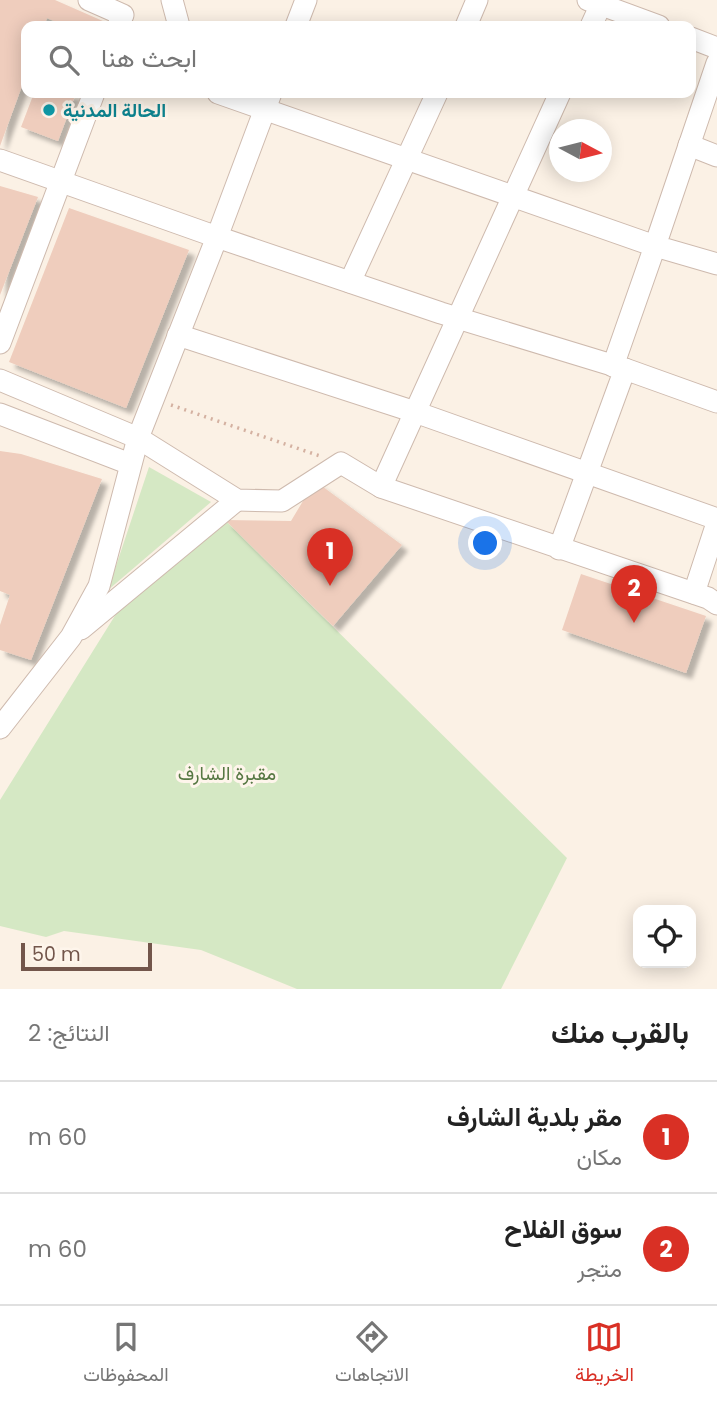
<!DOCTYPE html>
<html lang="ar">
<meta charset="utf-8">
<style>
:root{--surface:#fff;--page:#f2f2f2;--text:#222;--muted:#767676;--line:#e0e0e0;--accent:#d93025}
body{margin:0;font-family:Poppins,Vazirmatn,sans-serif;background:var(--page);color:var(--text);direction:rtl}
.controls{position:absolute;right:21px;bottom:21px;display:grid;overflow:hidden;border-radius:14px;box-shadow:0 4px 18px #0003}
.controls button{width:63px;height:63px;display:grid;place-items:center;padding:0;border:0;border-bottom:2px solid var(--line);background:var(--surface);color:var(--text);font:35px sans-serif}
.compass{position:absolute;left:549px;top:119px;width:63px;height:63px;border-radius:50%;background:var(--surface);box-shadow:0 4px 18px #0003;rotate:97deg}
.scale{position:absolute;left:21px;bottom:18px;width:131px;box-sizing:border-box;padding-left:7px;border:4px solid #73564b;border-top:0;font-size:19px;line-height:24px;white-space:nowrap;color:#73564b;-webkit-text-stroke:5px #fef5eb;paint-order:stroke}
.you{position:absolute;left:486px;top:544px;width:24px;height:24px;margin:-18px;border:5px solid #fff;border-radius:50%;background:#1a73e8;box-shadow:0 0 0 10px #1a73e833}
.badge{display:grid;place-items:center;width:46px;height:46px;border-radius:50%;background:var(--accent);color:#fff;font-size:23px;font-weight:700}
.pin{position:absolute;translate:-50% -58px;filter:drop-shadow(0 2px 4px #0008)}
.pin::after{content:'';position:absolute;top:37px;width:24px;height:21px;background:inherit;clip-path:polygon(0 0,100% 0,50% 100%)}
.list{margin:0;padding:0;list-style:none}
h2{display:flex;justify-content:space-between;align-items:center;height:91px;margin:0;padding:0 28px;font-size:30px}
h2 small{font-size:23px;font-weight:400;color:var(--muted)}
.list li{display:grid;grid-template-columns:46px 1fr auto;gap:21px;align-items:center;box-sizing:border-box;height:112px;padding:0 28px;border-top:2px solid var(--line)}
.list b{display:block;font-size:26px;white-space:nowrap}
.list p{margin:0;font-size:23px;white-space:nowrap;color:var(--muted)}
.list em{font-size:23px;font-style:normal;color:var(--muted)}
.icon{flex:none;width:38px;height:38px;fill:none;stroke:currentColor;stroke-width:2;stroke-linecap:round;stroke-linejoin:round}
.map{position:relative;flex:none;width:717px;height:989px;overflow:hidden;direction:ltr}
.search{position:absolute;background:var(--surface);box-shadow:0 4px 18px #0003;left:21px;right:21px;top:21px;height:77px;display:flex;align-items:center;gap:18px;box-sizing:border-box;padding:0 24px;border-radius:14px;color:var(--muted);font-size:26px}
.sheet{height:315px;background:var(--surface)}
nav{display:flex;justify-content:space-around;align-items:center;box-sizing:border-box;height:98px;border-top:2px solid var(--line);background:var(--surface);font-size:19px;color:var(--muted)}
nav a{display:grid;justify-items:center;gap:4px}
nav .on{color:var(--accent)}
.map>svg:first-child{display:block}
</style>
<div class="map">
<svg width="717" height="989" viewBox="0 0 717 989">
<defs>
<filter id="shadow"><feDropShadow dx="6" dy="6" stdDeviation="2" flood-color="#0004"/></filter>
</defs>
<rect width="100%" height="100%" fill="#fbf1e5"/>
<g fill="#d5e8c4">
<polygon points="149,467 211,502 108,590"/>
<polygon points="225,520 567,858 501,989 297,989 201,950 64,931 46,937 0,926 0,800 121,606"/>
</g>
<g fill="#efcdbd" filter="url(#shadow)">
<polygon points="0,0 55,0 105,22 103,26 66,26 47,18 44,26 26,26 26,75 0,146"/>
<polygon points="34,93 76,93 58,141 21,127"/>
<polygon points="0,186 38,197 0,295"/>
<polygon points="69,208 189,250 126,408 9,362"/>
<polygon points="0,451 21,454 102,479 31,660 0,650 0,625 10,595 0,591"/>
<polygon points="315,481 402,545 333,626 225,520 291,521"/>
<polygon points="581,574 706,616 686,673 562,630"/>
</g>
<g fill="none" stroke-linecap="round" stroke-linejoin="round">
<g stroke="#cebaae" stroke-width="23">
<g id="minor">
<polyline points="89,0 123,15 118,26"/>
<polyline points="172,0 179,26"/>
<polyline points="588,0 659,26"/>
<polyline points="296,26 306,0"/>
<polyline points="466,26 477,0"/>
<polyline points="591,26 603,0"/>
<polyline points="691,38 717,48"/>
<polyline points="717,63 655,246 717,264"/>
<polyline points="218,93 655,246 613,366"/>
<polyline points="271,93 217,237 441,313 625,369 717,402"/>
<polyline points="689,145 717,156"/>
<polyline points="0,160 217,237 138,438 99,586 71,637 0,728"/>
<polyline points="350,282 437,93"/>
<polyline points="178,335 415,412 717,519"/>
<polyline points="0,343 94,93"/>
<polyline points="0,380 138,438 237,500 282,501 341,463 381,487 708,598 717,604"/>
<polyline points="0,414 130,464"/>
<polyline points="381,487 560,93"/>
<polyline points="559,549 625,369"/>
<polyline points="694,593 717,523"/>
<polyline points="81,629 237,500"/>
</g>
</g>
<polyline stroke="#d4b1a1" stroke-width="3.5" stroke-dasharray="2 5" stroke-linecap="butt" points="171,405 320,456"/>
<use href="#minor" stroke="#fff" stroke-width="21"/>
</g>
<circle fill="#0f9aa8" stroke="#fef5eb" stroke-width="2.5" cx="49" cy="110" r="7"/>
<g text-anchor="middle" dominant-baseline="central" stroke-width="6" stroke-linejoin="round" paint-order="stroke">
<g font-size="19" font-weight="bold" fill="#0d838f" stroke="#fef5eb" text-anchor="start">
<text x="63" y="110">الحالة المدنية</text>
</g>
<g font-size="19" fill="#577843" stroke="#fef5eb">
<text x="227" y="773">مقبرة الشارف</text>
</g>
</g>
</svg>
<div class="controls">
<button><svg class="icon" aria-label="locate" viewBox="0 0 24 24"><circle cx="12" cy="12" r="6"/><path d="M12 2v4M12 18v4M2 12h4M18 12h4"/></svg></button>
</div>
<svg class="compass" viewBox="-18 -18 36 36"><path d="M0-13l5 13h-10z" fill="#e53935"/><path d="M0 13l5-13h-10z" fill="#767676"/></svg>
<div class="scale">50 m</div>
<div class="you"></div>
<div class="pin badge" style="left:330px;top:586px">1</div>
<div class="pin badge" style="left:634px;top:623px">2</div>
<div class="search"><svg class="icon" aria-label="search" viewBox="0 0 24 24"><circle cx="10" cy="10" r="6"/><path d="M15 15l6 6"/></svg>ابحث هنا</div>
</div>
<section class="sheet">
<h2>بالقرب منك<small>النتائج: 2</small></h2>
<ul class="list">
<li><span class="badge">1</span><div><b>مقر بلدية الشارف</b><p>مكان</p></div><em>60 m</em></li>
<li><span class="badge">2</span><div><b>سوق الفلاح</b><p>متجر</p></div><em>60 m</em></li>
</ul>
</section>
<nav>
<a class="on"><svg class="icon" aria-label="map" viewBox="0 0 24 24"><path d="M3 6l6-2 6 2 6-2v14l-6 2-6-2-6 2zM9 4v14M15 6v14"/></svg>الخريطة</a>
<a><svg class="icon" aria-label="directions" viewBox="0 0 24 24"><path d="M12 3l9 9-9 9-9-9zM9 14v-3h6M13 9l2 2-2 2"/></svg>الاتجاهات</a>
<a><svg class="icon" aria-label="saved" viewBox="0 0 24 24"><path d="M7 4h10v16l-5-4-5 4z"/></svg>المحفوظات</a>
</nav>
